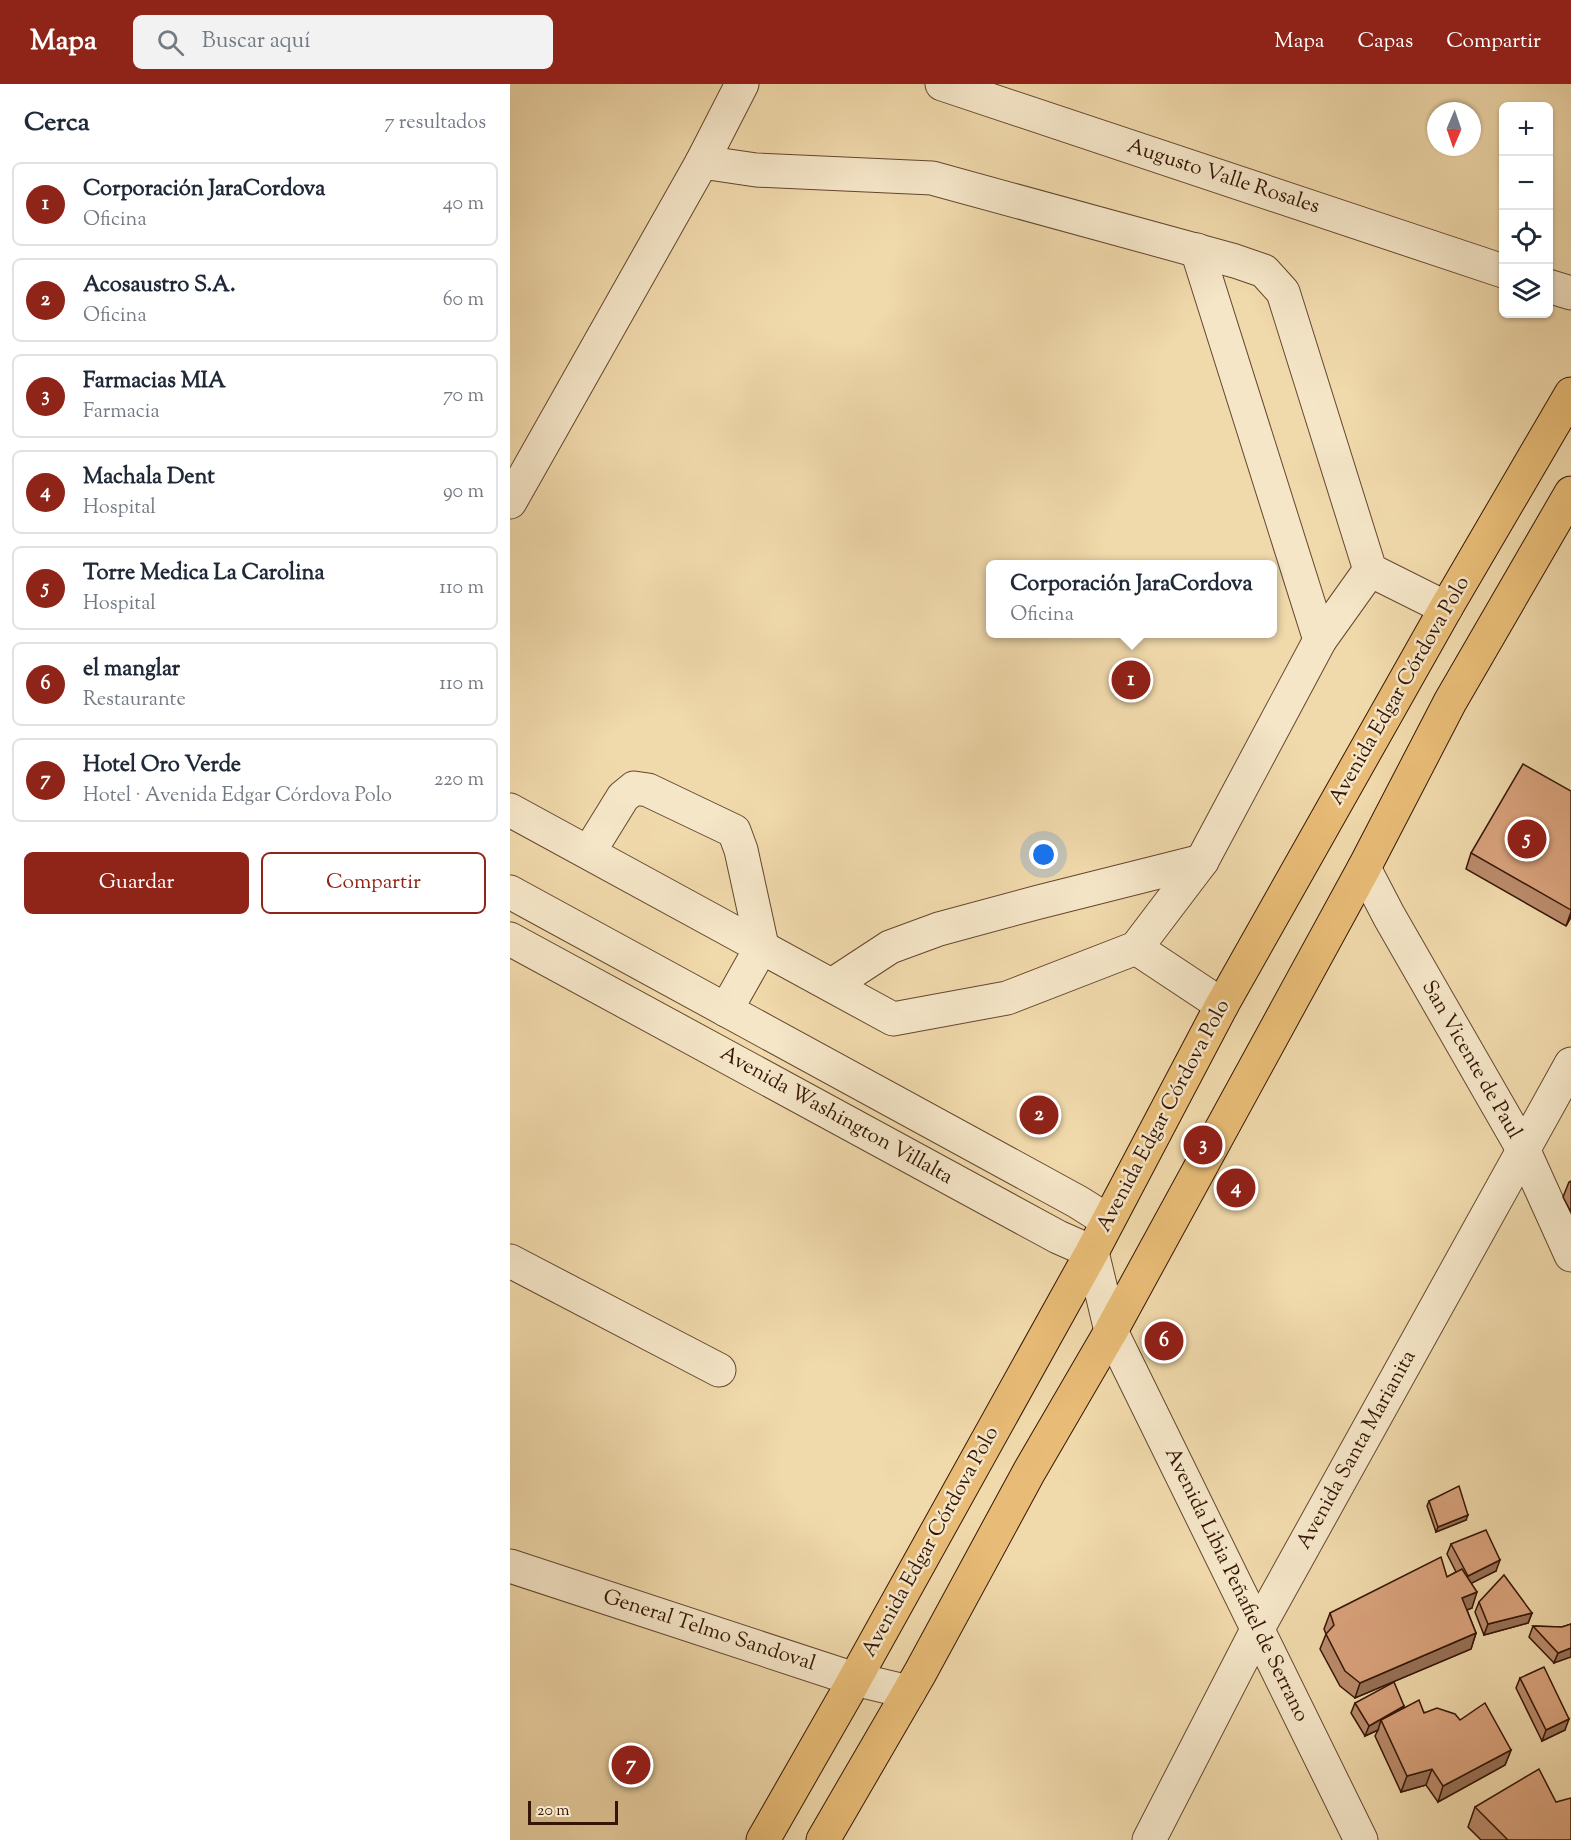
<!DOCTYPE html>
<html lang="es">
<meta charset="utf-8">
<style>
:root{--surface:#fff;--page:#f2f2f3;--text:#1f2937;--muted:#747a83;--line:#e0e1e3;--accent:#8f2418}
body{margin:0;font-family:"Sorts Mill Goudy",serif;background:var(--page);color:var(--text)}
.controls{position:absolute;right:18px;top:18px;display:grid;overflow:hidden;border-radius:9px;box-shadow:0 2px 4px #0004}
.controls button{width:54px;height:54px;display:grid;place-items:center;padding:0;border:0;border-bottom:2px solid var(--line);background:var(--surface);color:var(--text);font:30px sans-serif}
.compass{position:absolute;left:917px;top:18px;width:54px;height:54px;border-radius:50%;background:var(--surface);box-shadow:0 2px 4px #0004;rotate:182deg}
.scale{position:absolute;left:18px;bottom:15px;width:90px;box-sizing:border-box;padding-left:6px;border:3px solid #351606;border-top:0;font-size:16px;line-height:21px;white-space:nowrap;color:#351606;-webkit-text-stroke:4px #f5e6c8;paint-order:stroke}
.you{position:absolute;left:534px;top:771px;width:21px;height:21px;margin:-15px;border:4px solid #fff;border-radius:50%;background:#1a73e8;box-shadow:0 0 0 9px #1a73e833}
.badge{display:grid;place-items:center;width:39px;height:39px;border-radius:50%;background:var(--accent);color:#fff;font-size:20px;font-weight:700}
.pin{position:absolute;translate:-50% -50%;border:3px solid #fff;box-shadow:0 2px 6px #0006}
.popup{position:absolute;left:476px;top:476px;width:291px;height:78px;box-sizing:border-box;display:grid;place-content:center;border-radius:9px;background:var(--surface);filter:drop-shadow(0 2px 4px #0005);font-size:20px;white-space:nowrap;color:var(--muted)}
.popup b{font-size:22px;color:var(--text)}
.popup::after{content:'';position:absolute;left:50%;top:100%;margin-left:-12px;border:12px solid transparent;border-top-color:var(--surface)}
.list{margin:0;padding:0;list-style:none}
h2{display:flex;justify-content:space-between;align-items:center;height:78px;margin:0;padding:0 24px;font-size:26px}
h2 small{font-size:20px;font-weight:400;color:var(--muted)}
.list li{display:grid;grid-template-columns:39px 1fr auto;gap:18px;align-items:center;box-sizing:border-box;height:84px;margin:0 12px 12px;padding:0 12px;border:2px solid var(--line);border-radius:9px}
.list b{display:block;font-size:22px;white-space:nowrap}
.list p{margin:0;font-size:20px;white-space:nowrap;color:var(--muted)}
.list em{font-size:20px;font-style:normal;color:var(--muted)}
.actions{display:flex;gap:12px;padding:18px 24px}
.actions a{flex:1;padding:14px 0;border:2px solid var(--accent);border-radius:9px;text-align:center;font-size:21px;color:var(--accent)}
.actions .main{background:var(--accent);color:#fff}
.icon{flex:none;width:33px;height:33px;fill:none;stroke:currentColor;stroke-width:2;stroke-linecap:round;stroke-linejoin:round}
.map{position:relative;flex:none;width:1061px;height:1756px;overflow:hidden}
header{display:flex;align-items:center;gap:36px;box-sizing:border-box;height:84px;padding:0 30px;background:var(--accent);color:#fff}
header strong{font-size:28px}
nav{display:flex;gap:33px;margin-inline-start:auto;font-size:21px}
.search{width:420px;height:54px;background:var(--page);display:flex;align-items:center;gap:15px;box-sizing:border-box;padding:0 21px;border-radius:9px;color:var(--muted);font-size:22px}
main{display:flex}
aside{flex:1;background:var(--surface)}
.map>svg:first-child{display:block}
</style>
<header>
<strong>Mapa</strong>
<div class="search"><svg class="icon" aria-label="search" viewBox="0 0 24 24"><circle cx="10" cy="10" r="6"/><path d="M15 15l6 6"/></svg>Buscar aquí</div>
<nav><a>Mapa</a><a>Capas</a><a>Compartir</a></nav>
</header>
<main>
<aside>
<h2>Cerca<small>7 resultados</small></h2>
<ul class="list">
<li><span class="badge">1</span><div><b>Corporación JaraCordova</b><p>Oficina</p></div><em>40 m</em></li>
<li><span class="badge">2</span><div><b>Acosaustro S.A.</b><p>Oficina</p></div><em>60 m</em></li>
<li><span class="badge">3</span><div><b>Farmacias MIA</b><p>Farmacia</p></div><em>70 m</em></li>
<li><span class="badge">4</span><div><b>Machala Dent</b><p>Hospital</p></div><em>90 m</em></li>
<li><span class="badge">5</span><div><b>Torre Medica La Carolina</b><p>Hospital</p></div><em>110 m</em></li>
<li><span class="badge">6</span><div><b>el manglar</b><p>Restaurante</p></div><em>110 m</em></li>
<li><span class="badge">7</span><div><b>Hotel Oro Verde</b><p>Hotel · Avenida Edgar Córdova Polo</p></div><em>220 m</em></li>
</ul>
<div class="actions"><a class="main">Guardar</a><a>Compartir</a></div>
</aside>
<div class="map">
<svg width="1061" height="1756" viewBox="0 0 1061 1756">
<rect width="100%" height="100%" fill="#f0d9ab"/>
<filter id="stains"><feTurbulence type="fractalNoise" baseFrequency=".00333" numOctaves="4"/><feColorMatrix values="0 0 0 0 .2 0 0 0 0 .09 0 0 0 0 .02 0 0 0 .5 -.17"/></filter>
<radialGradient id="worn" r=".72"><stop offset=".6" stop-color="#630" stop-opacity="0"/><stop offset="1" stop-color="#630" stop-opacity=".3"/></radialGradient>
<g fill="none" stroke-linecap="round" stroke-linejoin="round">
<g stroke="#64472f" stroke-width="35">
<g id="minor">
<polyline points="432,0 993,187"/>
<polyline points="192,78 232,0"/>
<polyline points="687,166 810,556"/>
<polyline points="1038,202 1061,209"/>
<polyline points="0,418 192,78 246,86 422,94 725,177 754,187 773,208 860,486 936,524"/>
<polyline points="0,726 383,935 497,914 626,864 692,777 810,556 860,486"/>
<polyline points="79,768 113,713 124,704 138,706 224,747 231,766 252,862 216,926"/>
<polyline points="854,784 879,832 1014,1067 1061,1171"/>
<polyline points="0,808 568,1118 598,1137"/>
<polyline points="0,855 548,1153 582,1168 601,1247 851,1756"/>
<polyline points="626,864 712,921"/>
<polyline points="322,901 380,863 429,845 529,818 692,777"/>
<polyline points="0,1177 209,1286"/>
<polyline points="0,1482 344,1595 399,1608"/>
<polyline points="639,1756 747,1546 1061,980"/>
</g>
</g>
<g stroke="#351606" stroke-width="35">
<g id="major">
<polyline points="253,1756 341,1602 582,1168 712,921 936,524 1061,310"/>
<polyline points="313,1756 410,1589 519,1388 601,1247 854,784 940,618 1061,409"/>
</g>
</g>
<use href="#minor" stroke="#f5e6c8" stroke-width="33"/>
<use href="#major" stroke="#e8bc76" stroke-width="33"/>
</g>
<g fill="#bb8b6b" stroke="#351606" stroke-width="1.5">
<polygon points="1061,707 1061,833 1056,842 956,785 961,769"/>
<polygon points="1061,1097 1061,1128 1053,1113 1059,1098"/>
<polygon points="919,1417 956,1436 926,1448 917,1422"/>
<polygon points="941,1460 986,1487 961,1499 962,1524 957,1526 966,1549 961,1565 845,1614 830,1602 810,1565 816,1550 814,1545 820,1529 937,1493 946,1488 937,1470"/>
<polygon points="969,1518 1022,1529 1018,1539 974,1551 965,1528"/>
<polygon points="1061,1540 1044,1579 1019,1553 1023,1542 1052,1543"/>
<polygon points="1010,1594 1055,1646 1032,1657 1006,1604"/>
<polygon points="845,1619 894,1624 950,1636 1001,1666 995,1681 928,1718 916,1701 891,1708 865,1652 868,1646 855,1652 841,1629"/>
<polygon points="1046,1718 1061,1756 971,1756 958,1743 965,1723"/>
</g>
<g fill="#987157" stroke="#351606" stroke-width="1.5">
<polygon points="1061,828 1061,833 1056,842"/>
<polygon points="958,1431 956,1436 926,1448 928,1443"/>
<polygon points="990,1476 986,1487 954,1503 958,1492"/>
<polygon points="967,1508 962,1524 946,1530 952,1514"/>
<polygon points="1022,1529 1018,1539 974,1551 978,1540"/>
<polygon points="966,1549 961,1565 845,1614 850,1599"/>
<polygon points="1061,1564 1061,1573 1044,1579 1048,1569"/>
<polygon points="894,1622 891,1633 871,1636 868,1646 855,1652 859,1642"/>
<polygon points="1059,1635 1055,1646 1032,1657 1036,1646"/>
<polygon points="1001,1666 995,1681 928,1718 933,1702"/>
<polygon points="922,1685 916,1701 891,1708 897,1692"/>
</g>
<g fill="#d9a27c" stroke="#351606" stroke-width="1.5">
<polygon points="1013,680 1061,707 1061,826 961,769"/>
<polygon points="949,1402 958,1431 928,1443 919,1417"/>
<polygon points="976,1446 990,1476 958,1492 941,1460"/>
<polygon points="931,1473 937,1493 952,1485 967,1508 952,1514 966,1549 850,1599 835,1587 816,1550 824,1541 820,1529"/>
<polygon points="994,1491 1022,1529 978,1540 969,1518"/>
<polygon points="1061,1540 1061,1564 1048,1569 1023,1542 1052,1543"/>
<polygon points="1034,1583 1059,1635 1036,1646 1010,1594"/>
<polygon points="884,1598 894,1622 859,1642 845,1619"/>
<polygon points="909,1616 914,1629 927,1624 945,1630 950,1636 975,1619 1001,1666 933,1702 922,1685 897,1692 871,1636"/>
<polygon points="1029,1685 1046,1718 1061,1714 1061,1756 998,1756 965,1723"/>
</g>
<g text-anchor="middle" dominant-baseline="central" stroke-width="5" stroke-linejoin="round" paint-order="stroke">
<g font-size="21" fill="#351606" stroke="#f5e6c8">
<text transform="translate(713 93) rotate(18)">Augusto Valle Rosales</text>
<text transform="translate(890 607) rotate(-60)">Avenida Edgar Córdova Polo</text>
<text transform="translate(961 976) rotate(60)">San Vicente de Paul</text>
<text transform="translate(326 1032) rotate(29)">Avenida Washington Villalta</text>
<text transform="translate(654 1032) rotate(-62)">Avenida Edgar Córdova Polo</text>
<text transform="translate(847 1366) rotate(-61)">Avenida Santa Marianita</text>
<text transform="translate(421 1458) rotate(-61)">Avenida Edgar Córdova Polo</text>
<text transform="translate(726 1501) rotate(64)">Avenida Libia Peñafiel de Serrano</text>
<text transform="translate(199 1547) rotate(18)">General Telmo Sandoval</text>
</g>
</g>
<rect width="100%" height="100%" filter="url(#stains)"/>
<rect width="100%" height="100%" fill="url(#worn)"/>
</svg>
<div class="controls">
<button>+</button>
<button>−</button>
<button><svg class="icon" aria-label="locate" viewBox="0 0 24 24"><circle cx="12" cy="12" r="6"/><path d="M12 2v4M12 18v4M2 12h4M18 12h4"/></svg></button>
<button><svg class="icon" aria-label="layers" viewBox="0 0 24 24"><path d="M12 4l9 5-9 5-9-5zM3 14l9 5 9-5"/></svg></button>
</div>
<svg class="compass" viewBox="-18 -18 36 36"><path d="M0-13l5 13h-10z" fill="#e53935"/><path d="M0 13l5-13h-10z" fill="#747a83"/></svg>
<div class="scale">20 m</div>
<div class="you"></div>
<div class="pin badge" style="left:621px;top:596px">1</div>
<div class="popup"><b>Corporación JaraCordova</b>Oficina</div>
<div class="pin badge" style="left:529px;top:1031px">2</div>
<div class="pin badge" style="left:693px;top:1061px">3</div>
<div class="pin badge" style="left:726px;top:1104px">4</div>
<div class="pin badge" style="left:1017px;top:755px">5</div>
<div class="pin badge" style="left:654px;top:1257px">6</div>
<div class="pin badge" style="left:121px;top:1681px">7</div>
</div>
</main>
